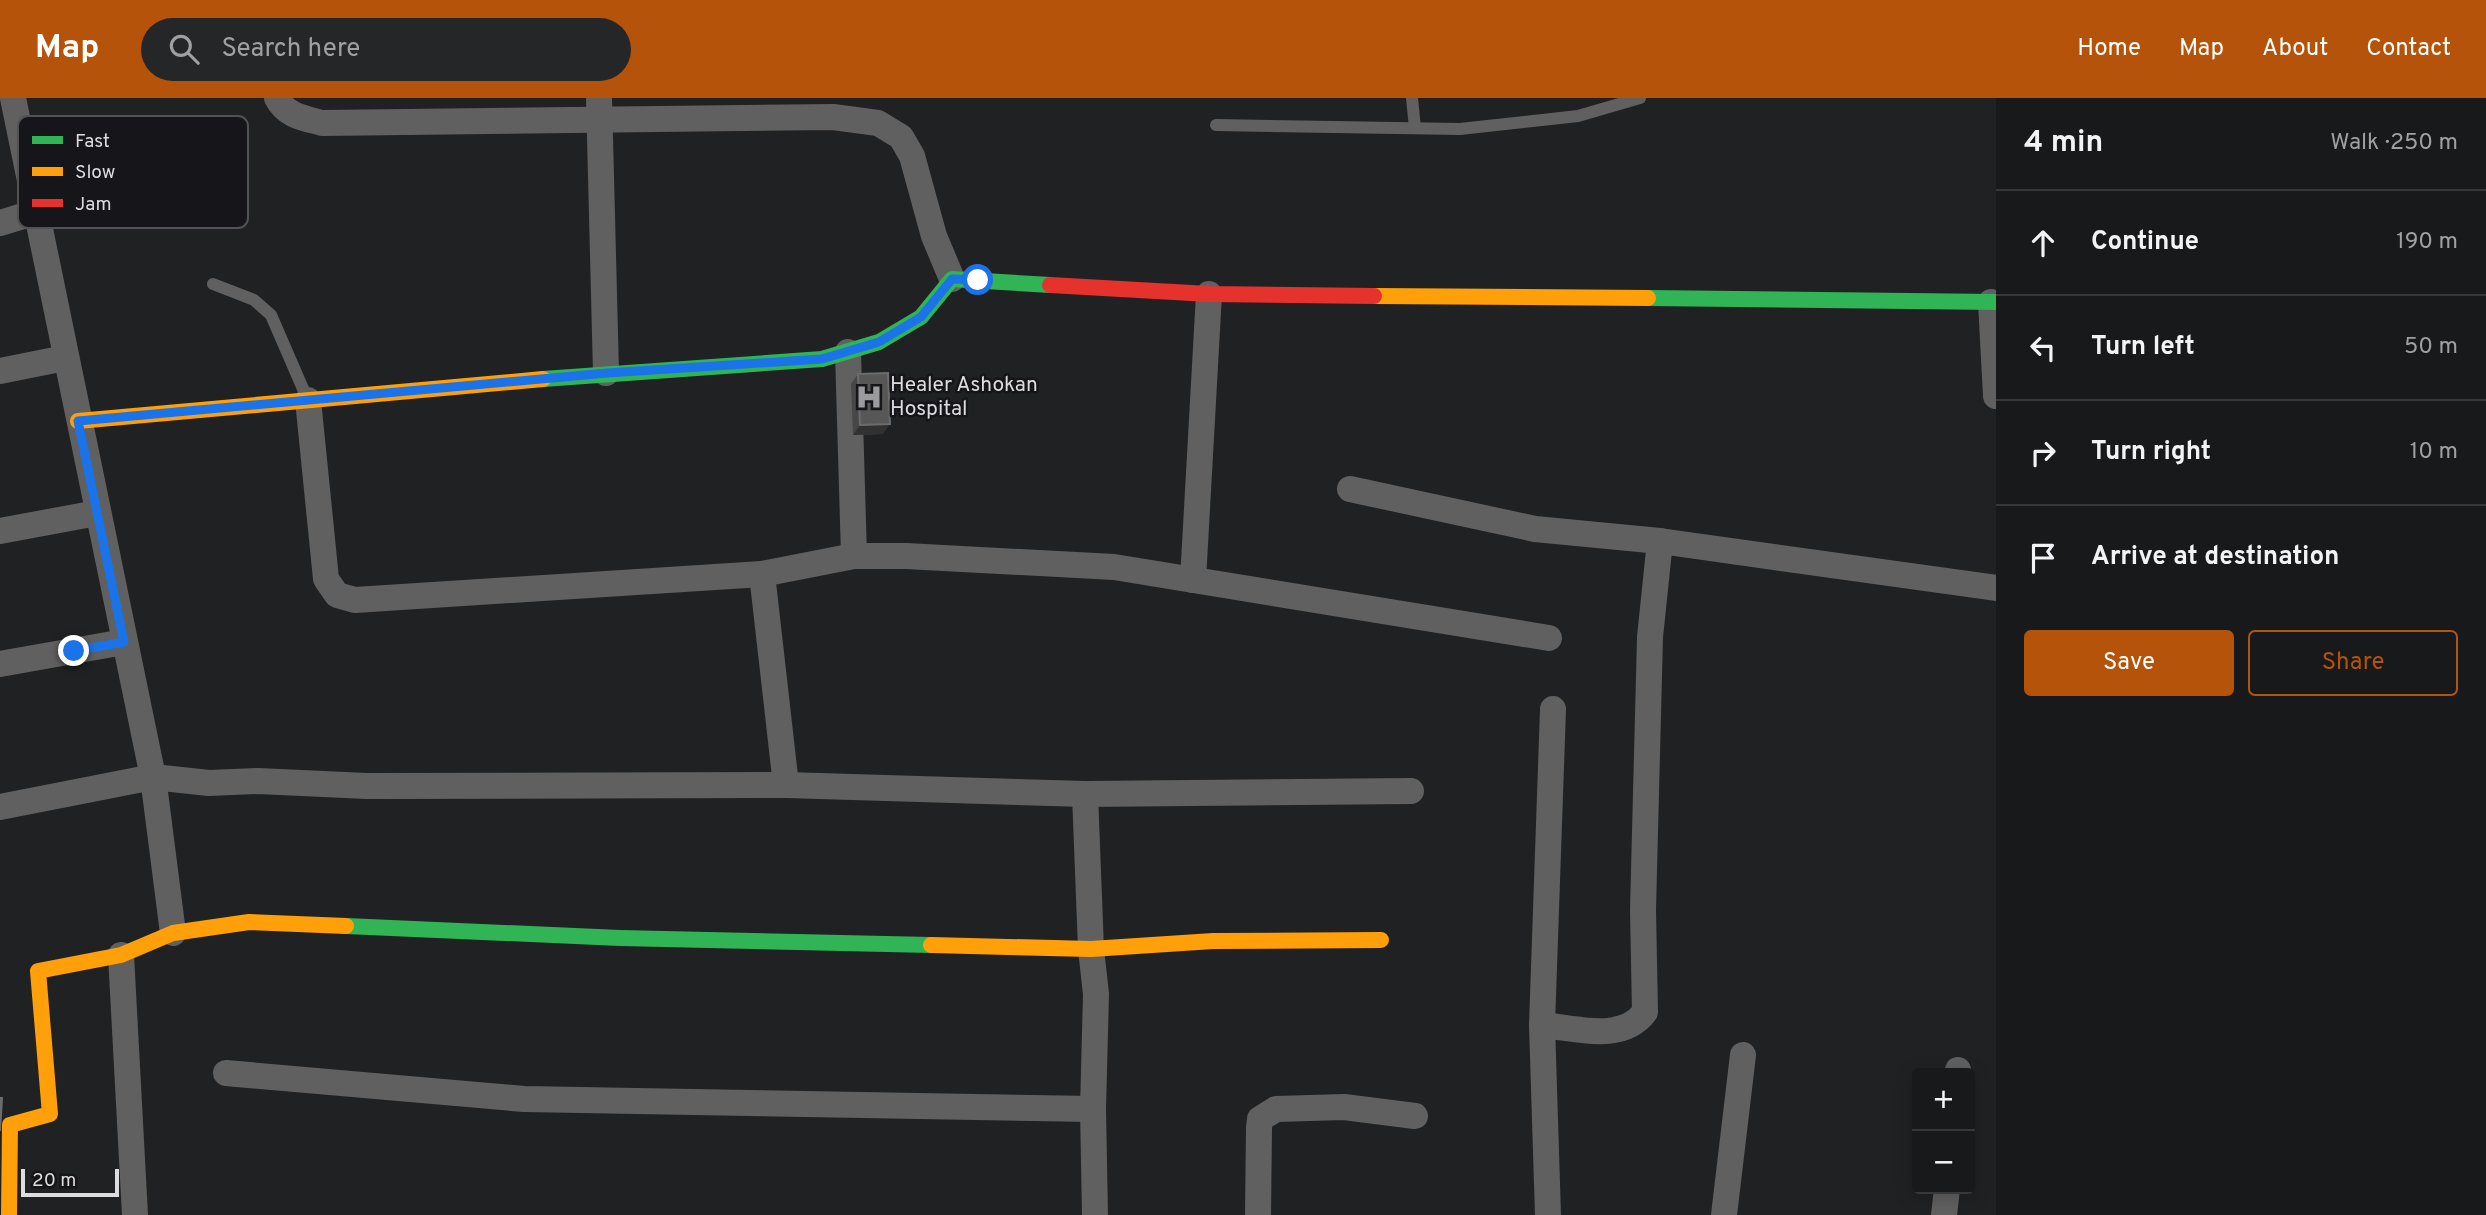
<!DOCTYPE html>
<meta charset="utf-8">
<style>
:root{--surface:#18191a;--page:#252627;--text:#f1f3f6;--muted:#9fa0a2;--line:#363839;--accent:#b45309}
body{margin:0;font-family:Overpass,sans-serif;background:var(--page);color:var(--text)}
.controls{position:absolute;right:21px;bottom:21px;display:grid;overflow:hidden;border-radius:7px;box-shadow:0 4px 18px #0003}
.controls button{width:63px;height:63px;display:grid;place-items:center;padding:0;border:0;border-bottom:2px solid var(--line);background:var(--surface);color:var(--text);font:35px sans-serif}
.scale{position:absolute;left:21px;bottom:18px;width:98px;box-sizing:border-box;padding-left:7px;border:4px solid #dddde0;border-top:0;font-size:19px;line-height:24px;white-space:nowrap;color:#dddde0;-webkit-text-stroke:5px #16161a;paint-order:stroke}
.stop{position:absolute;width:21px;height:21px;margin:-16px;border:5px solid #1a73e8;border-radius:50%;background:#fff}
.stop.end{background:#1a73e8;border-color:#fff;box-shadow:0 2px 7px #0008}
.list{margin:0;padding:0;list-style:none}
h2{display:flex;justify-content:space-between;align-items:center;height:91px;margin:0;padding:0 28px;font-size:30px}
h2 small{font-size:23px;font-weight:400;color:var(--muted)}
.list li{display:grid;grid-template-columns:46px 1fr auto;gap:21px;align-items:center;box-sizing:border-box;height:105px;padding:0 28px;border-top:2px solid var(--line)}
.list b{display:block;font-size:26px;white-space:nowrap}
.list em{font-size:23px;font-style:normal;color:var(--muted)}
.actions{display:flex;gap:14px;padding:21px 28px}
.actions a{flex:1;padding:16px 0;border:2px solid var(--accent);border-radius:7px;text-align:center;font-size:24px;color:var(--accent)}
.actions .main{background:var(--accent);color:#fff}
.icon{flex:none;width:38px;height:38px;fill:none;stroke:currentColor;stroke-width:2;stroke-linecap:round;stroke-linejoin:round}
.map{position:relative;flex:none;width:1996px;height:1117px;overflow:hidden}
header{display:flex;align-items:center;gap:42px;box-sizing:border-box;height:98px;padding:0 35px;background:var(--accent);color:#fff}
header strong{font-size:33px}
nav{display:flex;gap:38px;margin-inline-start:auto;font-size:24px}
.search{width:490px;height:63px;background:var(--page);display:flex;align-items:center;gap:18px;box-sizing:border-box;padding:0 24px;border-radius:38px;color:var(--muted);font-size:26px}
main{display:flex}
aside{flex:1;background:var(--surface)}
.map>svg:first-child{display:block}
</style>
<header>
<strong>Map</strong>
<div class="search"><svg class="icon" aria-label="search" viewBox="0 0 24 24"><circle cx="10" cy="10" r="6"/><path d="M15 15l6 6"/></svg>Search here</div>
<nav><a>Home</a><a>Map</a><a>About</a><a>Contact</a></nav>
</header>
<main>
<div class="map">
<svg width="1996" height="1117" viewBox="0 0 1996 1117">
<rect width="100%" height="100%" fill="#202122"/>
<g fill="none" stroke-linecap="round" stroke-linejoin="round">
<g stroke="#606060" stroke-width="12">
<polyline points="1412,0 1415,30"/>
<polyline points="1216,27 1460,31 1578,18 1640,0"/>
<polyline points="213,186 254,202 271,217 307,300"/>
</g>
<g stroke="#606060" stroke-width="26">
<polyline points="13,0 153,679 173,835"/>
<path d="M277,0C286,18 304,20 322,25L833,19L878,25L901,39L912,58L934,138L952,181"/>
<polyline points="599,0 606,275"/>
<polyline points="0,125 36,114"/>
<polyline points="1991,204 1996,298"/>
<polyline points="848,254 854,458"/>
<polyline points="0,273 65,260"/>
<polyline points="308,302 326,481 337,497 355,502 762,476 854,458 906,458 1114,469 1549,540"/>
<polyline points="1350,391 1535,431 1660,443 1996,490"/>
<polyline points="0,433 97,415"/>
<polyline points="762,476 786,687"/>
<polyline points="1193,482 1209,196"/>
<polyline points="0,566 124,544"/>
<polyline points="1085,696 1091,851 1096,896 1093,1011 1095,1117"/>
<polyline points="0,709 153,679 209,685 258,683 367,688 786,687 1085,696 1411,693"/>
<polyline points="121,857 135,1117"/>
<path d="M1542,927C1576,930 1622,945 1645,914L1643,812L1650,539L1660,443"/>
<polyline points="226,975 524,1001 1093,1011"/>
<polyline points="1957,975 1958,972"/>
<polyline points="1258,1117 1259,1030 1260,1021 1276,1011 1344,1009 1415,1018"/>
<polyline points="1548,1117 1542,927 1553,611"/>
<polyline points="1724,1117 1743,957"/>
<polyline points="1944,1117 1947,1091"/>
</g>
<g stroke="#30b455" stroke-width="16">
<polyline points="1648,200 1996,204"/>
<polyline points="543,281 822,261 879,244 921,219 952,181 1050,187"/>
<polyline points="346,828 620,840 931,847"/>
</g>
<g stroke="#ff9f0a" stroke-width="16">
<polyline points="1374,198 1648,200"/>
<polyline points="78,323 543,281"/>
<polyline points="931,847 1091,851 1213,843 1381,842"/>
<polyline points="9,1117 10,1027 50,1016 38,873 121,857 173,835 249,824 346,828"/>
</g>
<polyline stroke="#e5322d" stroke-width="16" points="1050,187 1209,196 1374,198"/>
</g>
<polygon fill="#474747" points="858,276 883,336 853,337 851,286"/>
<polygon fill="#313131" points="890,326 883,336 853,337 860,327"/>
<g fill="#575757" stroke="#6c6c6c" stroke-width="2">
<polygon points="888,275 890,326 860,327 858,276"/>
<polygon points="0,1000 2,1000 0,1033"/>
</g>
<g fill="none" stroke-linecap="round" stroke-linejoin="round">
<polyline stroke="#1a73e8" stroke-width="9" points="74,553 124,544 78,323 607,275 822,261 879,244 921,219 952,181 978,182"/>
</g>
<defs>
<g id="hospital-bare" transform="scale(2.1)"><path d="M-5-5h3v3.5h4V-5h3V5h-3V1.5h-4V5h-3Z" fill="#9b9b9e" stroke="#16161a" stroke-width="2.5" paint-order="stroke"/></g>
</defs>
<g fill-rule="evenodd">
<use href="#hospital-bare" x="869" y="299"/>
</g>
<g text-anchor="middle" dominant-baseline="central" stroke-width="5" stroke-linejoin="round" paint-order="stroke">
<g font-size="21" fill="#dddde0" stroke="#16161a" text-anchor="start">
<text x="890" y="287">Healer Ashokan<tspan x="890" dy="24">Hospital</tspan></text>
</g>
</g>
<rect x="18" y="18" width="230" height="112" rx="10" fill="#16161a" stroke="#525255" stroke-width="2"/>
<rect x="32" y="38" width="31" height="8" fill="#30b455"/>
<rect x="32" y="69" width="31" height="9" fill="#ff9f0a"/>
<rect x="32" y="101" width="31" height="8" fill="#e5322d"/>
<g font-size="19" fill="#dddde0">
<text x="75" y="49">Fast</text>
<text x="75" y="80">Slow</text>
<text x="75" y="112">Jam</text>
</g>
</svg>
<div class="controls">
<button>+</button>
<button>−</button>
</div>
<div class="scale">20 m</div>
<div class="stop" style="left:978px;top:182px"></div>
<div class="stop end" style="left:74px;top:553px"></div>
</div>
<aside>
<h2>4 min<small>Walk · 250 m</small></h2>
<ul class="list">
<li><svg class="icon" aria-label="ahead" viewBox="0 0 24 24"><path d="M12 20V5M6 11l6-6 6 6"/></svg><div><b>Continue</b></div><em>190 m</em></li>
<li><svg class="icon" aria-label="left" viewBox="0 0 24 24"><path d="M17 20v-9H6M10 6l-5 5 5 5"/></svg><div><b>Turn left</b></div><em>50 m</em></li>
<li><svg class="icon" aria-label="right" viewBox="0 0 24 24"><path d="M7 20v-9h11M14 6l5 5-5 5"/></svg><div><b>Turn right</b></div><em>10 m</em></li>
<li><svg class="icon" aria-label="arrive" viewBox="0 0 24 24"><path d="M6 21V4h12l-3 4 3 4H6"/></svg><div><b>Arrive at destination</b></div></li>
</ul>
<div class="actions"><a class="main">Save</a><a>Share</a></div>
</aside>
</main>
